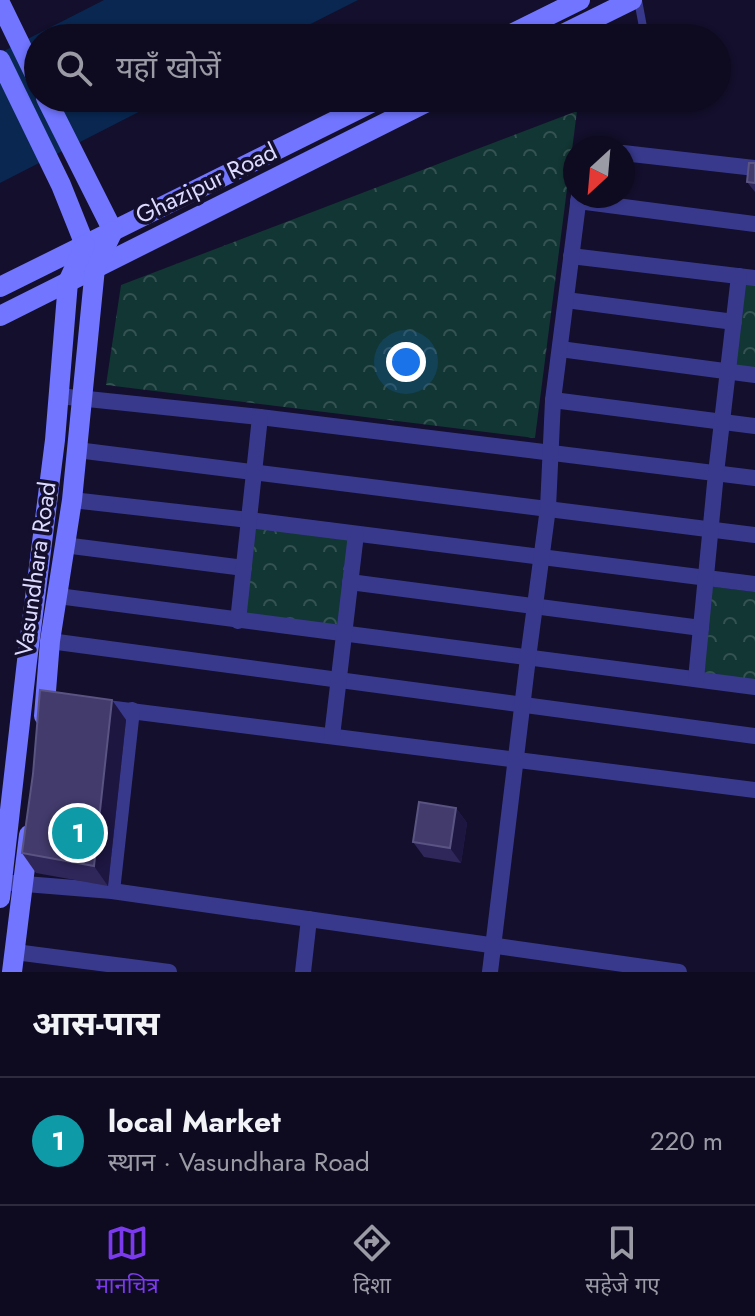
<!DOCTYPE html>
<html lang="hi">
<meta charset="utf-8">
<style>
:root{--surface:#0e0b21;--page:#17142a;--text:#f1f3f6;--muted:#9b9ba5;--line:#2e2b3f;--accent:#7c3aed}
body{margin:0;font-family:Jost,"Noto Sans Devanagari",sans-serif;background:var(--page);color:var(--text)}
.compass{position:absolute;left:563px;top:136px;width:72px;height:72px;border-radius:50%;background:var(--surface);box-shadow:0 2px 6px #0004;rotate:206deg}
.you{position:absolute;left:406px;top:362px;width:28px;height:28px;margin:-20px;border:6px solid #fff;border-radius:50%;background:#1a73e8;box-shadow:0 0 0 12px #1a73e833}
.badge{display:grid;place-items:center;width:52px;height:52px;border-radius:50%;background:var(--accent);color:#fff;font-size:26px;font-weight:700}
.pin{position:absolute;translate:-50% -50%;border:4px solid #fff;box-shadow:0 2px 8px #0006}
.list{margin:0;padding:0;list-style:none}
h2{display:flex;justify-content:space-between;align-items:center;height:104px;margin:0;padding:0 32px;font-size:34px}
h2 small{font-size:26px;font-weight:400;color:var(--muted)}
.list li{display:grid;grid-template-columns:52px 1fr auto;gap:24px;align-items:center;box-sizing:border-box;height:128px;padding:0 32px;border-top:2px solid var(--line)}
.list b{display:block;font-size:30px;white-space:nowrap}
.list p{margin:0;font-size:26px;white-space:nowrap;color:var(--muted)}
.list em{font-size:26px;font-style:normal;color:var(--muted)}
.icon{flex:none;width:44px;height:44px;fill:none;stroke:currentColor;stroke-width:2;stroke-linecap:round;stroke-linejoin:round}
.map{position:relative;flex:none;width:755px;height:972px;overflow:hidden}
.search{position:absolute;background:var(--surface);box-shadow:0 2px 6px #0004;left:24px;right:24px;top:24px;height:88px;display:flex;align-items:center;gap:20px;box-sizing:border-box;padding:0 28px;border-radius:44px;color:var(--muted);font-size:30px}
.sheet{height:232px;background:var(--surface)}
nav{display:flex;justify-content:space-around;align-items:center;box-sizing:border-box;height:112px;border-top:2px solid var(--line);background:var(--surface);font-size:22px;color:var(--muted)}
nav a{display:grid;justify-items:center;gap:4px}
nav .on{color:var(--accent)}
.map>svg:first-child{display:block}
</style>
<div class="map">
<svg width="755" height="972" viewBox="0 0 755 972">
<defs>
<pattern id="park-crowns" width="20" height="18" patternUnits="userSpaceOnUse" patternTransform="scale(2)"><rect width="20" height="18" fill="#123633"/><path d="M2 6a3 3 0 1 1 6 0M12 15a3 3 0 1 1 6 0" fill="none" stroke="#345252"/></pattern>
</defs>
<rect width="100%" height="100%" fill="#130f2c"/>
<g fill="url(#park-crowns)">
<polygon points="577,111 535,438 106,385 121,285"/>
<polygon points="742,279 755,281 755,373 732,370"/>
<polygon points="251,524 354,538 342,628 240,615"/>
<polygon points="708,586 755,592 755,684 697,676"/>
</g>
<polygon fill="#092751" points="104,0 358,0 283,38 38,38 38,98 166,98 0,183 0,53"/>
<g fill="none" stroke-linecap="round" stroke-linejoin="round">
<polyline stroke="#38398d" stroke-width="8" points="638,0 643,27 641,38"/>
<g stroke="#38398d" stroke-width="16">
<polyline points="623,153 755,168"/>
<polyline points="578,201 755,224"/>
<polyline points="571,256 755,278"/>
<polyline points="566,300 734,322"/>
<polyline points="560,349 755,375"/>
<polyline points="59,396 260,417 755,478"/>
<polyline points="553,400 755,426"/>
<polyline points="77,450 755,535"/>
<polyline points="72,500 249,520 755,584"/>
<polyline points="64,545 244,568"/>
<polyline points="350,582 701,628"/>
<polyline points="58,596 755,687"/>
<polyline points="238,621 260,417"/>
<polyline points="50,641 755,736"/>
<polyline points="696,679 716,473 739,276"/>
<polyline points="99,707 755,790"/>
<polyline points="332,736 356,534"/>
<polyline points="0,882 112,891 679,972"/>
<polyline points="112,891 132,710"/>
<polyline points="15,952 169,972"/>
<polyline points="303,972 309,919"/>
<polyline points="490,972 528,658 548,508 553,400 579,196"/>
</g>
<g stroke="#7175ff" stroke-width="20">
<polyline points="0,3 38,81"/>
<polyline points="503,38 580,0"/>
<polyline points="555,38 632,0"/>
<polyline points="0,60 61,185 85,245"/>
<polyline points="46,98 113,231"/>
<polyline points="0,287 381,98"/>
<polyline points="0,316 435,98"/>
<polyline points="44,716 50,641 72,500 95,268 113,231"/>
<polyline points="0,898 27,661 55,440 68,282 85,245"/>
<polyline points="12,972 29,835"/>
</g>
</g>
<g fill="#2f275a">
<polygon points="755,163 755,192 747,182"/>
<polygon points="112,700 126,720 108,886 36,873 22,853"/>
<polygon points="456,808 467,823 461,863 424,857 413,842"/>
</g>
<g fill="#1c1640">
<polygon points="112,700 126,720 108,886 94,866"/>
<polygon points="456,808 467,823 461,863 450,848"/>
</g>
<g fill="#423b6c" stroke="#5a5483" stroke-width="2">
<polygon points="749,163 755,163 755,183 747,182"/>
<polygon points="40,690 112,700 94,866 22,853 33,774"/>
<polygon points="419,802 456,808 450,848 413,842"/>
</g>
<g text-anchor="middle" dominant-baseline="central" stroke-width="7" stroke-linejoin="round" paint-order="stroke">
<g font-size="24" fill="#dcdaff" stroke="#130f2c">
<text transform="translate(206 183) rotate(-26)">Ghazipur Road</text>
<text transform="translate(35 569) rotate(-82)">Vasundhara Road</text>
</g>
</g>
</svg>
<svg class="compass" viewBox="-18 -18 36 36"><path d="M0-13l5 13h-10z" fill="#e53935"/><path d="M0 13l5-13h-10z" fill="#9b9ba5"/></svg>
<div class="you"></div>
<div class="pin badge" style="left:78px;top:833px;background:#0f9aa8">1</div>
<div class="search"><svg class="icon" aria-label="search" viewBox="0 0 24 24"><circle cx="10" cy="10" r="6"/><path d="M15 15l6 6"/></svg>यहाँ खोजें</div>
</div>
<section class="sheet">
<h2>आस-पास<small></small></h2>
<ul class="list">
<li><span class="badge" style="background:#0f9aa8">1</span><div><b>local Market</b><p>स्थान · Vasundhara Road</p></div><em>220 m</em></li>
</ul>
</section>
<nav>
<a class="on"><svg class="icon" aria-label="map" viewBox="0 0 24 24"><path d="M3 6l6-2 6 2 6-2v14l-6 2-6-2-6 2zM9 4v14M15 6v14"/></svg>मानचित्र</a>
<a><svg class="icon" aria-label="directions" viewBox="0 0 24 24"><path d="M12 3l9 9-9 9-9-9zM9 14v-3h6M13 9l2 2-2 2"/></svg>दिशा</a>
<a><svg class="icon" aria-label="saved" viewBox="0 0 24 24"><path d="M7 4h10v16l-5-4-5 4z"/></svg>सहेजे गए</a>
</nav>
